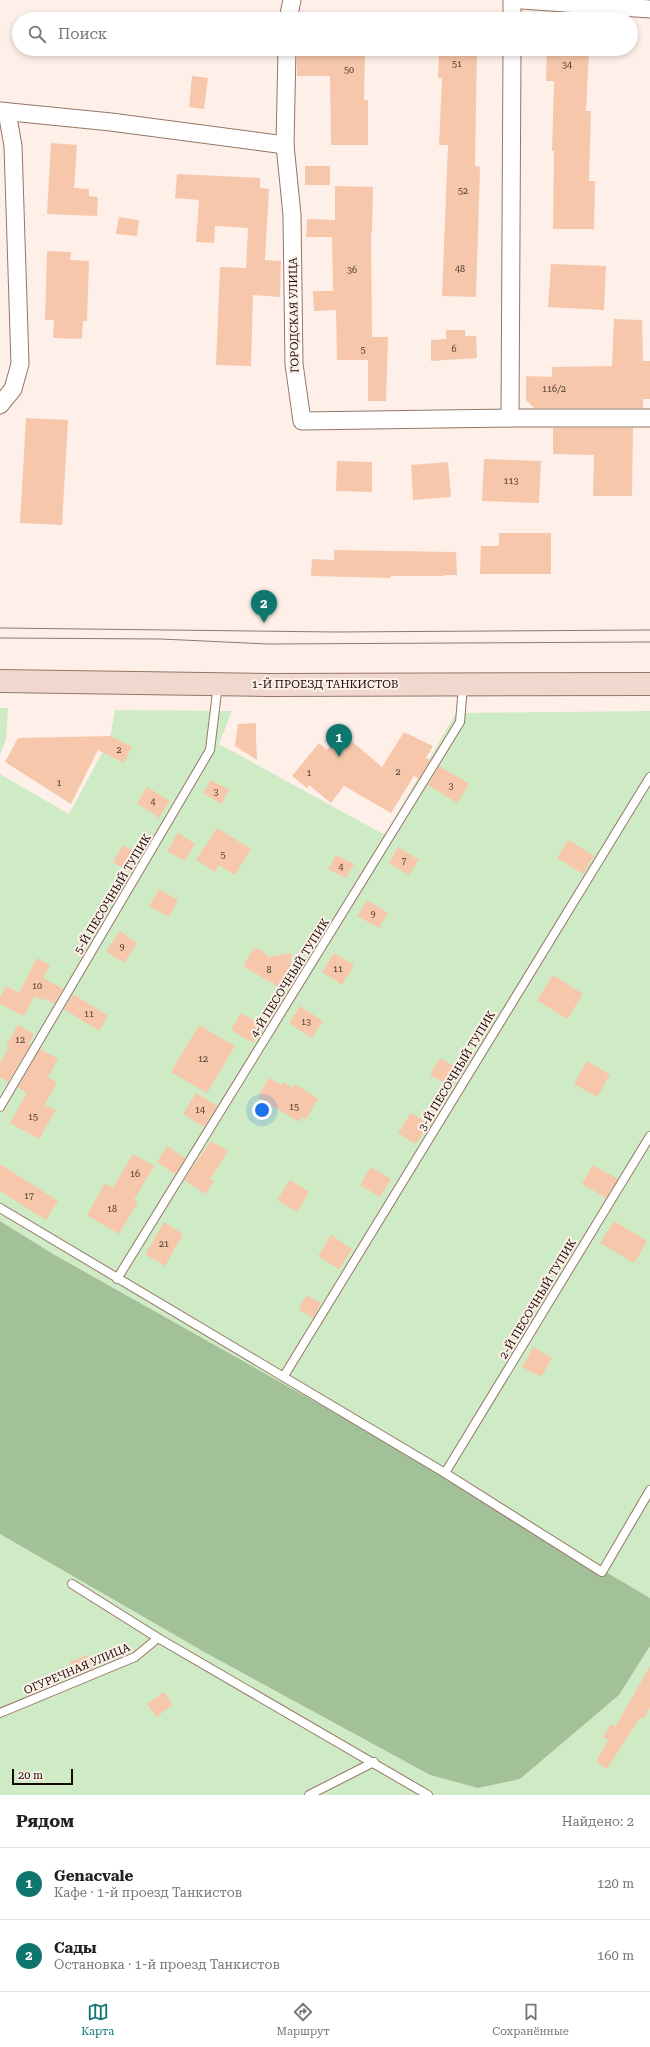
<!DOCTYPE html>
<html lang="ru">
<meta charset="utf-8">
<style>
:root{--surface:#fff;--page:#f2f2f2;--text:#222;--muted:#767676;--line:#e0e0e0;--accent:#0f766e}
body{margin:0;font-family:"Roboto Serif",serif;background:var(--page);color:var(--text)}
.scale{position:absolute;left:12px;bottom:10px;width:61px;box-sizing:border-box;padding-left:4px;border:2px solid #130904;border-top:0;font-size:11px;line-height:14px;white-space:nowrap;color:#130904;-webkit-text-stroke:3px #fef0e8;paint-order:stroke}
.you{position:absolute;left:262px;top:1110px;width:14px;height:14px;margin:-10px;border:3px solid #fff;border-radius:50%;background:#1a73e8;box-shadow:0 0 0 6px #1a73e833}
.badge{display:grid;place-items:center;width:26px;height:26px;border-radius:50%;background:var(--accent);color:#fff;font-size:13px;font-weight:700}
.pin{position:absolute;translate:-50% -33px;filter:drop-shadow(0 1px 2px #0008)}
.pin::after{content:'';position:absolute;top:21px;width:14px;height:12px;background:inherit;clip-path:polygon(0 0,100% 0,50% 100%)}
.list{margin:0;padding:0;list-style:none}
h2{display:flex;justify-content:space-between;align-items:center;height:52px;margin:0;padding:0 16px;font-size:17px}
h2 small{font-size:13px;font-weight:400;color:var(--muted)}
.list li{display:grid;grid-template-columns:26px 1fr auto;gap:12px;align-items:center;box-sizing:border-box;height:72px;padding:0 16px;border-top:1px solid var(--line)}
.list b{display:block;font-size:15px;white-space:nowrap}
.list p{margin:0;font-size:13px;white-space:nowrap;color:var(--muted)}
.list em{font-size:13px;font-style:normal;color:var(--muted)}
.icon{flex:none;width:22px;height:22px;fill:none;stroke:currentColor;stroke-width:2;stroke-linecap:round;stroke-linejoin:round}
.map{position:relative;flex:none;width:650px;height:1795px;overflow:hidden}
.search{position:absolute;background:var(--surface);box-shadow:0 2px 6px #0003;left:12px;right:12px;top:12px;height:44px;display:flex;align-items:center;gap:10px;box-sizing:border-box;padding:0 14px;border-radius:22px;color:var(--muted);font-size:15px}
.sheet{height:196px;background:var(--surface)}
nav{display:flex;justify-content:space-around;align-items:center;box-sizing:border-box;height:56px;border-top:1px solid var(--line);background:var(--surface);font-size:11px;color:var(--muted)}
nav a{display:grid;justify-items:center;gap:2px}
nav .on{color:var(--accent)}
.map>svg:first-child{display:block}
</style>
<div class="map">
<svg width="650" height="1795" viewBox="0 0 650 1795">
<rect width="100%" height="100%" fill="#fef0e8"/>
<g fill="#cfebc5">
<polygon points="0,708 8,708 6,740 0,754"/>
<polygon points="115,710 232,711 219,744 385,835 456,713 650,711 650,1598 371,1433 53,1254 0,1221 0,774 69,814 110,738"/>
<polygon points="0,1534 206,1653 430,1775 478,1788 520,1779 619,1695 650,1646 650,1795 0,1795"/>
</g>
<polygon fill="#a2c198" points="0,1221 53,1254 371,1433 650,1598 650,1646 619,1695 520,1779 478,1788 430,1775 206,1653 0,1534"/>
<g fill="#f7c7ab">
<polygon points="297,49 365,49 364,100 368,100 368,145 331,145 330,76 297,76"/>
<polygon points="439,49 477,49 475,166 480,167 476,297 442,296 448,145 439,145 442,78 438,78"/>
<polygon points="547,49 589,49 586,111 591,111 589,181 595,181 594,229 553,229 554,151 552,151 554,81 546,81"/>
<polygon points="192,76 208,78 204,109 189,107"/>
<polygon points="51,143 77,145 74,188 89,189 89,196 98,197 97,216 47,214"/>
<rect x="305" y="166" width="25" height="19"/>
<polygon points="177,174 260,178 260,188 269,189 265,260 281,261 280,297 253,295 251,366 216,365 220,267 246,268 248,228 215,226 214,243 196,242 199,200 175,198"/>
<polygon points="335,186 373,187 372,232 371,232 372,337 388,337 386,401 368,401 368,360 337,360 336,310 314,311 313,291 333,291 332,237 306,237 307,219 335,220"/>
<polygon points="119,217 139,220 137,236 116,234"/>
<polygon points="47,251 71,252 70,260 89,261 87,321 83,321 82,339 53,338 54,320 45,320"/>
<polygon points="551,264 606,266 604,310 548,307"/>
<polygon points="614,319 642,320 643,361 650,361 650,399 643,399 643,408 534,408 526,400 526,376 552,377 552,367 612,366"/>
<polygon points="446,330 465,330 465,336 476,336 477,358 431,361 431,340 446,339"/>
<polygon points="26,418 68,420 62,525 20,523"/>
<polygon points="553,428 633,428 632,496 593,496 594,455 553,454"/>
<polygon points="484,459 541,461 539,503 482,501"/>
<polygon points="337,461 372,462 372,492 336,491"/>
<polygon points="448,462 451,497 413,500 411,465"/>
<polygon points="499,533 551,533 551,574 480,574 481,546 499,546"/>
<polygon points="334,550 456,552 457,575 444,575 444,576 391,576 391,578 311,576 312,559 334,560"/>
<polygon points="256,723 256,739 257,760 235,746 238,724"/>
<polygon points="404,732 433,746 426,758 430,760 419,779 414,776 391,813 344,786 331,803 309,785 307,788 292,776 319,743 327,750 342,733 382,767"/>
<polygon points="110,736 132,747 124,763 98,750 71,804 5,762 18,738"/>
<polygon points="439,766 469,784 457,803 428,785"/>
<polygon points="211,780 229,790 221,804 203,793"/>
<polygon points="147,787 170,801 159,818 137,803"/>
<polygon points="217,828 251,849 235,875 219,865 215,872 196,860"/>
<polygon points="178,833 195,844 184,861 167,851"/>
<polygon points="568,840 594,856 583,874 557,858"/>
<polygon points="123,845 140,855 129,872 113,862"/>
<polygon points="398,847 419,860 409,875 389,863"/>
<polygon points="336,855 354,864 346,878 328,869"/>
<polygon points="159,889 178,900 169,917 149,906"/>
<polygon points="367,900 388,913 379,928 357,916"/>
<polygon points="120,931 137,943 124,963 106,951"/>
<polygon points="254,948 263,951 268,957 292,953 289,976 282,989 243,966"/>
<polygon points="334,953 354,965 342,985 322,972"/>
<polygon points="37,958 50,965 43,978 63,989 54,1004 45,998 44,1001 34,996 24,1016 0,1004 0,997 6,986 19,993"/>
<polygon points="553,975 583,994 567,1019 537,1000"/>
<polygon points="73,994 108,1016 99,1031 64,1009"/>
<polygon points="300,1006 323,1021 312,1038 289,1023"/>
<polygon points="241,1013 263,1026 253,1043 231,1030"/>
<polygon points="18,1025 34,1034 29,1043 31,1044 8,1082 0,1077 0,1063 9,1047 6,1046"/>
<polygon points="199,1025 235,1046 207,1093 171,1072"/>
<polygon points="40,1049 58,1059 48,1077 57,1082 45,1105 56,1110 39,1139 10,1123 27,1093 18,1087"/>
<polygon points="440,1058 462,1071 452,1087 430,1075"/>
<polygon points="587,1061 610,1075 597,1097 574,1084"/>
<polygon points="269,1078 281,1085 283,1082 293,1088 295,1084 318,1099 306,1119 302,1117 299,1122 258,1097"/>
<polygon points="196,1093 217,1106 204,1127 183,1114"/>
<polygon points="411,1113 429,1124 416,1144 398,1133"/>
<polygon points="211,1141 228,1151 210,1179 214,1181 206,1194 184,1180"/>
<polygon points="167,1146 185,1158 175,1174 157,1162"/>
<polygon points="133,1154 154,1166 134,1200 138,1202 119,1234 87,1215 105,1183 113,1188"/>
<polygon points="0,1164 58,1201 46,1220 0,1191"/>
<polygon points="593,1165 618,1179 606,1198 582,1184"/>
<polygon points="371,1167 391,1179 380,1197 360,1185"/>
<polygon points="290,1180 309,1192 297,1212 277,1200"/>
<polygon points="614,1221 647,1241 634,1263 600,1243"/>
<polygon points="164,1222 183,1234 165,1266 145,1254"/>
<polygon points="331,1235 352,1249 339,1269 318,1256"/>
<polygon points="306,1295 321,1303 313,1318 299,1310"/>
<polygon points="533,1347 552,1358 541,1377 522,1367"/>
<polygon points="87,1655 93,1669 75,1676 70,1662"/>
<polygon points="650,1666 650,1707 644,1719 640,1717 607,1769 596,1762 608,1740 603,1737 611,1724 616,1726"/>
<polygon points="164,1692 173,1705 156,1717 147,1704"/>
</g>
<g fill="none" stroke-linecap="round" stroke-linejoin="round">
<g stroke="#957665" stroke-width="10">
<g id="service">
<polyline points="0,1107 210,750 218,684"/>
<polyline points="0,1208 445,1473 602,1572 650,1490"/>
<polyline points="117,1279 460,722 463,686"/>
<polyline points="284,1376 650,777"/>
<polyline points="445,1473 650,1136"/>
<polyline points="72,1584 158,1638 428,1795"/>
<polyline points="0,1713 135,1657 158,1638"/>
<polyline points="309,1795 374,1762"/>
</g>
</g>
<g stroke="#957665" stroke-width="19">
<g id="minor">
<polyline points="522,0 650,9"/>
<polyline points="288,19 292,0"/>
<polyline points="512,19 512,0"/>
<polyline points="287,49 285,145 292,215 294,364 302,421 510,418 650,418"/>
<polyline points="0,111 111,122 285,145"/>
<polyline points="0,405 13,389 20,364 13,146 7,112"/>
<polyline points="510,418 512,49"/>
</g>
</g>
<g stroke="#957665" stroke-width="24">
<polyline id="secondary" points="0,681 268,685 650,684"/>
</g>
<use href="#service" stroke="#fff" stroke-width="8"/>
<use href="#minor" stroke="#fff" stroke-width="17"/>
<use href="#secondary" stroke="#f1d8ce" stroke-width="22"/>
<g stroke="#877b75" stroke-width="1">
<polyline points="0,628 335,632 650,630"/>
<polyline points="0,638 161,639 268,644 650,642"/>
</g>
</g>
<g text-anchor="middle" dominant-baseline="central" stroke-width="4" stroke-linejoin="round" paint-order="stroke">
<g font-size="9" fill="#4c382e">
<text x="457" y="64">51</text>
<text x="567" y="65">34</text>
<text x="349" y="70">50</text>
<text x="463" y="191">52</text>
<text x="460" y="269">48</text>
<text x="352" y="270">36</text>
<text x="454" y="349">6</text>
<text x="363" y="350">5</text>
<text x="554" y="389">116/2</text>
<text x="511" y="481">113</text>
<text x="119" y="750">2</text>
<text x="398" y="772">2</text>
<text x="309" y="773">1</text>
<text x="59" y="783">1</text>
<text x="451" y="786">3</text>
<text x="216" y="792">3</text>
<text x="153" y="802">4</text>
<text x="223" y="855">5</text>
<text x="404" y="861">7</text>
<text x="341" y="867">4</text>
<text x="373" y="914">9</text>
<text x="122" y="947">9</text>
<text x="338" y="969">11</text>
<text x="269" y="970">8</text>
<text x="37" y="986">10</text>
<text x="89" y="1014">11</text>
<text x="306" y="1022">13</text>
<text x="20" y="1040">12</text>
<text x="203" y="1059">12</text>
<text x="294" y="1107">15</text>
<text x="200" y="1110">14</text>
<text x="33" y="1117">15</text>
<text x="135" y="1174">16</text>
<text x="29" y="1196">17</text>
<text x="112" y="1209">18</text>
<text x="164" y="1244">21</text>
</g>
<g font-size="11" fill="#130904" stroke="#fef0e8">
<text transform="translate(294 315) rotate(-91)">ГОРОДСКАЯ УЛИЦА</text>
<text x="325" y="684">1-Й ПРОЕЗД ТАНКИСТОВ</text>
<text transform="translate(113 894) rotate(-59)">5-Й ПЕСОЧНЫЙ ТУПИК</text>
<text transform="translate(290 978) rotate(-58)">4-Й ПЕСОЧНЫЙ ТУПИК</text>
<text transform="translate(457 1071) rotate(-59)">3-Й ПЕСОЧНЫЙ ТУПИК</text>
<text transform="translate(538 1299) rotate(-59)">2-Й ПЕСОЧНЫЙ ТУПИК</text>
<text transform="translate(77 1669) rotate(-23)">ОГУРЕЧНАЯ УЛИЦА</text>
</g>
</g>
</svg>
<div class="scale">20 m</div>
<div class="you"></div>
<div class="pin badge" style="left:339px;top:757px">1</div>
<div class="pin badge" style="left:264px;top:623px">2</div>
<div class="search"><svg class="icon" aria-label="search" viewBox="0 0 24 24"><circle cx="10" cy="10" r="6"/><path d="M15 15l6 6"/></svg>Поиск</div>
</div>
<section class="sheet">
<h2>Рядом<small>Найдено: 2</small></h2>
<ul class="list">
<li><span class="badge">1</span><div><b>Genacvale</b><p>Кафе · 1-й проезд Танкистов</p></div><em>120 m</em></li>
<li><span class="badge">2</span><div><b>Сады</b><p>Остановка · 1-й проезд Танкистов</p></div><em>160 m</em></li>
</ul>
</section>
<nav>
<a class="on"><svg class="icon" aria-label="map" viewBox="0 0 24 24"><path d="M3 6l6-2 6 2 6-2v14l-6 2-6-2-6 2zM9 4v14M15 6v14"/></svg>Карта</a>
<a><svg class="icon" aria-label="directions" viewBox="0 0 24 24"><path d="M12 3l9 9-9 9-9-9zM9 14v-3h6M13 9l2 2-2 2"/></svg>Маршрут</a>
<a><svg class="icon" aria-label="saved" viewBox="0 0 24 24"><path d="M7 4h10v16l-5-4-5 4z"/></svg>Сохранённые</a>
</nav>
